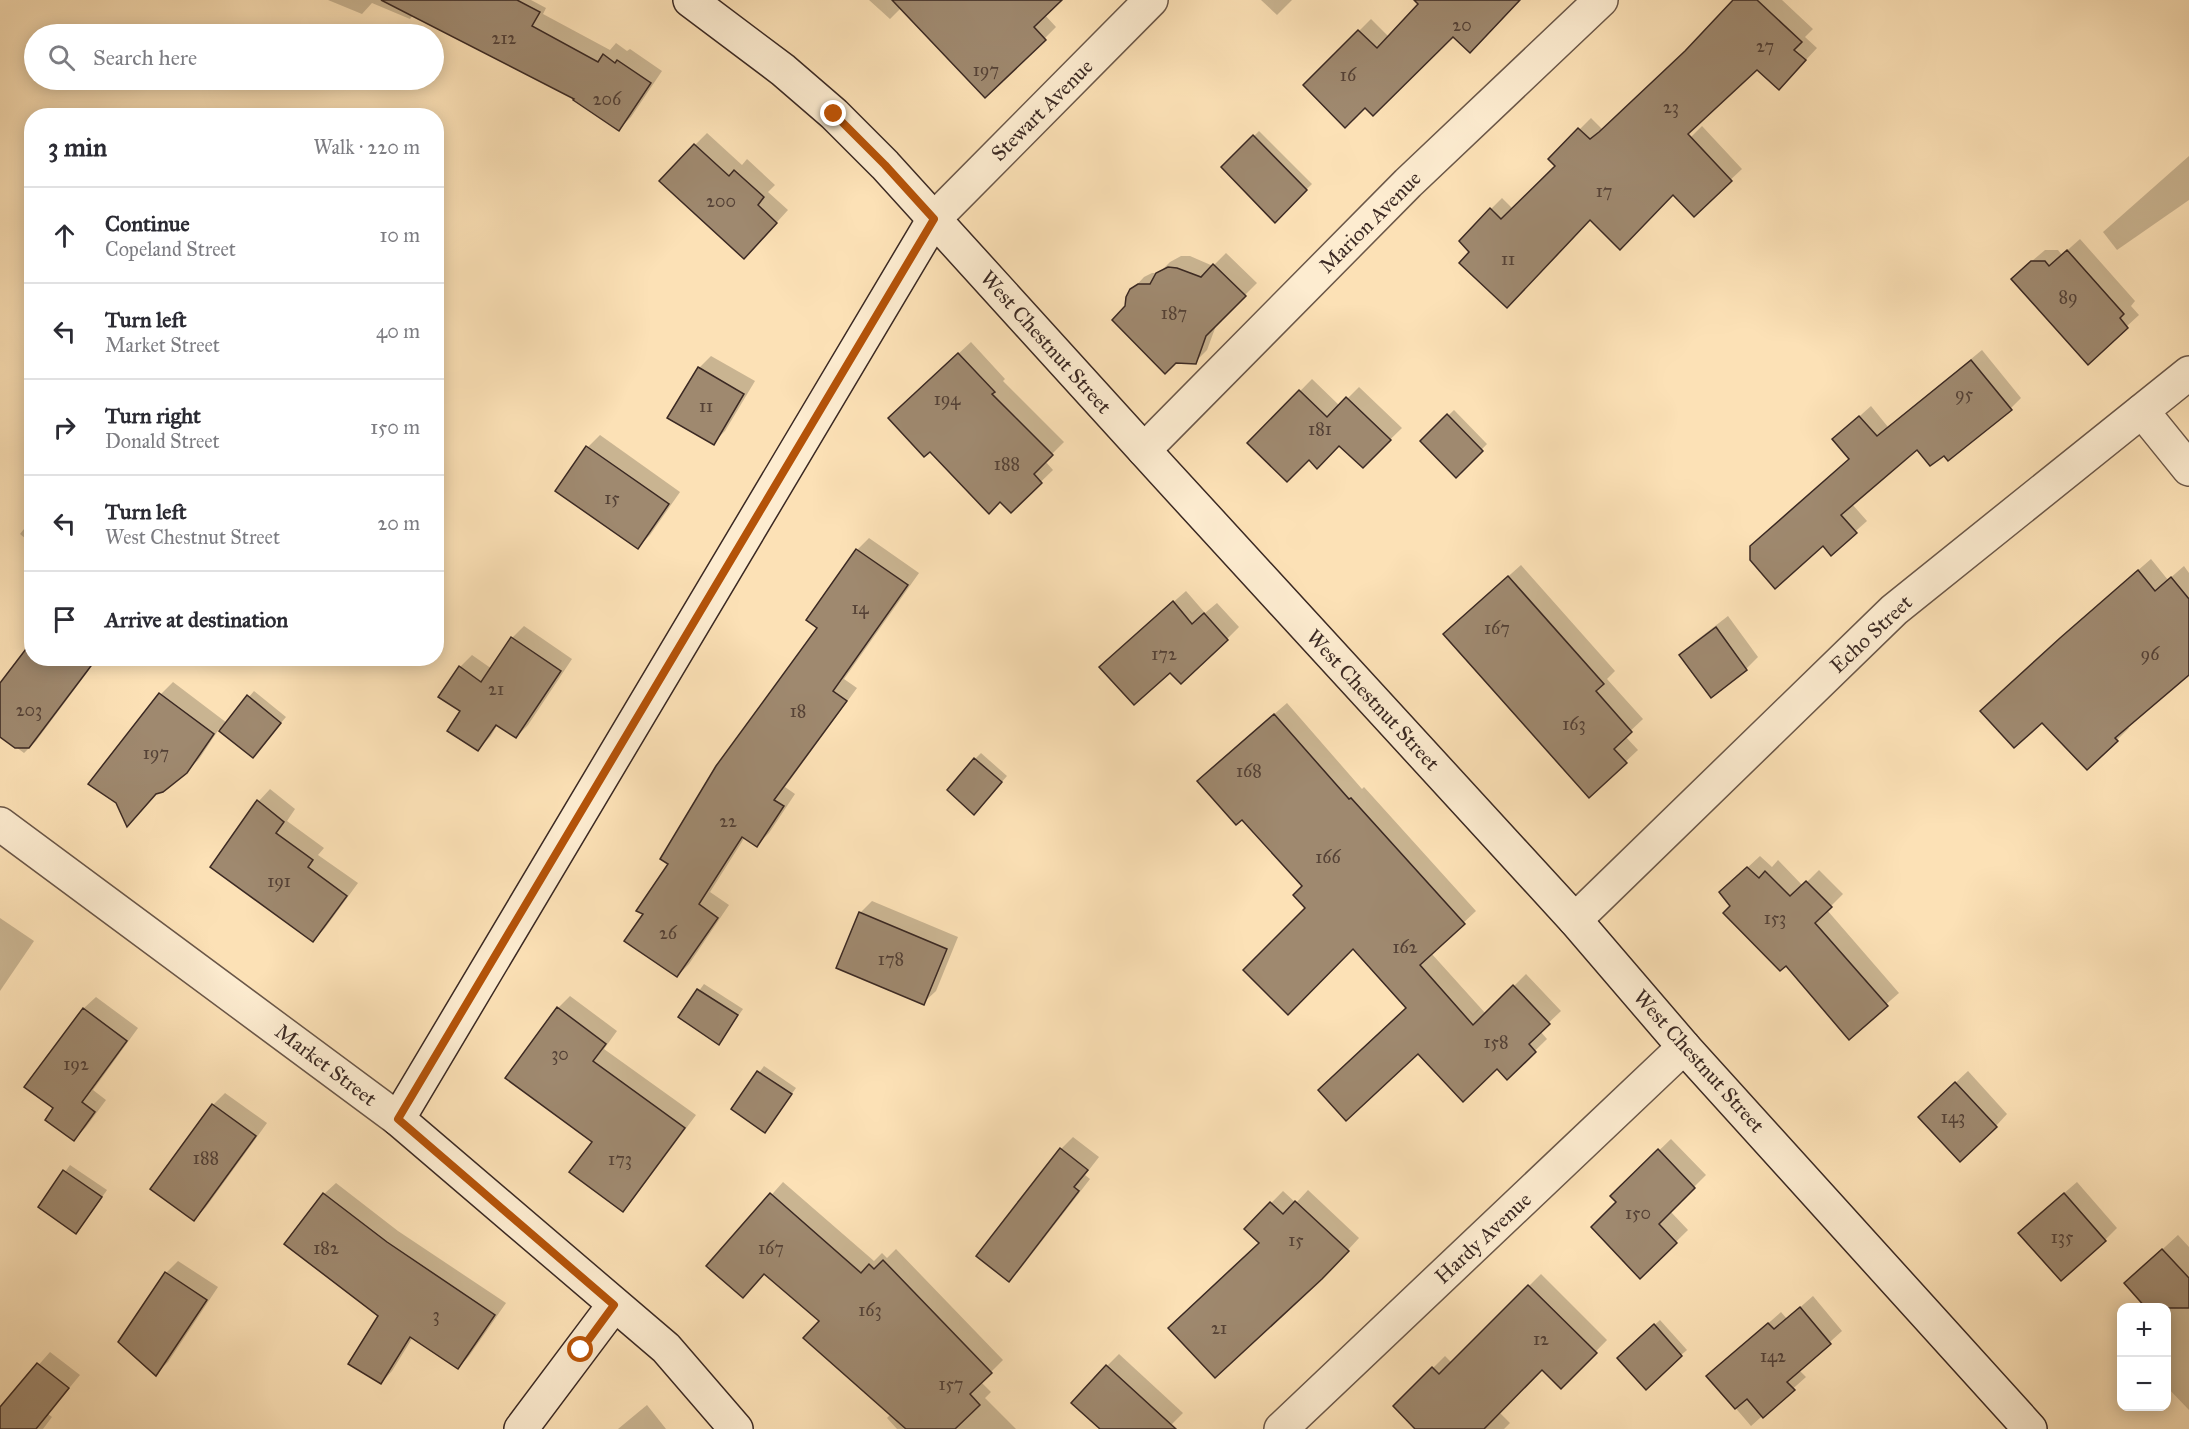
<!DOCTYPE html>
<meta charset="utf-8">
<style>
:root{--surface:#fff;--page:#f7f7f7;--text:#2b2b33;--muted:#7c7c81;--line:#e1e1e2}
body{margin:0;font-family:"IM FELL Great Primer",serif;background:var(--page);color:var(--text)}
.controls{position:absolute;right:18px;bottom:18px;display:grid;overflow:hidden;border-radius:12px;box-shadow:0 3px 15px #0003}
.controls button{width:54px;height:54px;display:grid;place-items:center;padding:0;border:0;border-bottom:2px solid var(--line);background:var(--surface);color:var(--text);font:30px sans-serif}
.stop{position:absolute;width:18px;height:18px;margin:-14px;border:4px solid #b45309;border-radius:50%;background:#fff}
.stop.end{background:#b45309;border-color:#fff;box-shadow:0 2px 6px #0008}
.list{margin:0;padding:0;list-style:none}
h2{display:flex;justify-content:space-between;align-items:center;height:78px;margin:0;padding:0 24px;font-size:26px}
h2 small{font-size:20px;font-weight:400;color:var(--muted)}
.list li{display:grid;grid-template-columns:39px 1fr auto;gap:18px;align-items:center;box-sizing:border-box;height:96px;padding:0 24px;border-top:2px solid var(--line)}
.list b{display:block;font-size:22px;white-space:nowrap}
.list p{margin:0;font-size:20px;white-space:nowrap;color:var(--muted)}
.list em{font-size:20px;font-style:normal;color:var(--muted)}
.icon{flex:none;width:33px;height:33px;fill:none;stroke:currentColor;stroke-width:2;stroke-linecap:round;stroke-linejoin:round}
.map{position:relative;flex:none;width:2189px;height:1429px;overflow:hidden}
.search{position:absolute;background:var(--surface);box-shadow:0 3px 15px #0003;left:24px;top:24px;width:420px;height:66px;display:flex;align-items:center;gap:15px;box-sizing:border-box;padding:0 21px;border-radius:33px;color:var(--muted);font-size:22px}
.panel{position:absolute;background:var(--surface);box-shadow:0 3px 15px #0003;left:24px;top:108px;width:420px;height:558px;border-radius:24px}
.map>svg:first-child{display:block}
</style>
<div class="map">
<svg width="2189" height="1429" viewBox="0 0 2189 1429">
<rect width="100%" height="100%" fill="#fce1b6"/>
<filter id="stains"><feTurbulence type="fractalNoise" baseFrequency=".00333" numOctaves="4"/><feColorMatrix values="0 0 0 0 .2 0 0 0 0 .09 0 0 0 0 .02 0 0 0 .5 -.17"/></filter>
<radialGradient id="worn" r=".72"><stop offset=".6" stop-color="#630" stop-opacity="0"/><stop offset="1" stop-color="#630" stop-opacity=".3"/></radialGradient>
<g fill="#0003">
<polygon points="328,0 531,0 546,8 543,14 610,50 616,43 627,51 630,49 662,71 631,117 619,129 576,98 413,15 410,19 372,3 362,14"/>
<polygon points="869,0 1029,0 1033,2 1056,27 1044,39 901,8 890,19"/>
<polygon points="1261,0 1292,0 1277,15"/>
<polygon points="1424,0 1518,0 1453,35 1365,106 1305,85 1371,19 1389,37"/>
<polygon points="1735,0 1782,0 1813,29 1805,37 1817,48 1791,76 1757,68 1662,75"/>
<polygon points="1591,118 1602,129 1678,150 1702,126 1742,169 1694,214 1674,193 1472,252 1491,209 1502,198 1513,209 1557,166 1550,159"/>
<polygon points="1259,131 1312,184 1275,220 1223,167"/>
<polygon points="707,133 742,165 747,159 775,185 768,192 788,210 756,245 695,145"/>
<polygon points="2189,156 2189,200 2117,250 2103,232"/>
<polygon points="2080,239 2135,301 2131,306 2139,315 2088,362 2025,267 2045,250 2058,250 2062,255"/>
<polygon points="1226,253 1257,283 1217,323 1207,350 1195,362 1126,307 1132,290 1144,277 1152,273 1159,273 1170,262 1181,256 1190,256 1213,266"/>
<polygon points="971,342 1005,379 1003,381 1064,442 1045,461 1053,470 1011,511 902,406"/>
<polygon points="1982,350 2021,398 2010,409 1944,454 1917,448 1852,504 1867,521 1831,553 1850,458 1834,439 1871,406 1888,427"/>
<polygon points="711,356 755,381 725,431 713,443 699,368"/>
<polygon points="1312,379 1340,406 1359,387 1402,428 1363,466 1339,444 1249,443"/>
<polygon points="1454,410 1487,444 1456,476 1422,441"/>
<polygon points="600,435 680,492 650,535 638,547 588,447"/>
<polygon points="32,519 32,544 20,534"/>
<polygon points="869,538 919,573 844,679 857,688 785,787 795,794 769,833 757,845 745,837 710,892 729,905 689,964 677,976 645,913 819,627 857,550"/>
<polygon points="2151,559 2168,580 2184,566 2189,573 2189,673 2127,726 2129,728 2117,740 2042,721 1994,699 2066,633"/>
<polygon points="1521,565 1615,671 1607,679 1643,719 1625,736 1638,750 1589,796 1457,622"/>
<polygon points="1186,591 1205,613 1217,603 1239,627 1227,639 1170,670 1113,655"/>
<polygon points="1728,616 1758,657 1746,669 1711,696 1681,655 1693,643"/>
<polygon points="524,626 572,659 528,725 516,737 498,724 490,737 478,749 462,711 460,667 472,655 492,669 512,638"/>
<polygon points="32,645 32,658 74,658 89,670 36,741 24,753 0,735 0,686"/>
<polygon points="173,682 227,723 254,691 286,717 253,756 219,729 199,759 186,772 158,792 128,825 117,802 91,784 161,694"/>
<polygon points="1287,703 1362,789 1364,787 1476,911 1431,953 1486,1014 1526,974 1561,1011 1540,1031 1547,1039 1507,1078 1497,1067 1408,1008 1353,947 1307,908 1304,885 1211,769"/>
<polygon points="981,753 1007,776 980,807 975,759"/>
<polygon points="270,789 295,809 287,821 324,848 318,855 358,883 325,928 313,940 259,801"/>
<polygon points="1760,856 1772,867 1778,860 1803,886 1819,870 1843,894 1827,910 1899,993 1849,1037 1786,963 1732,906 1733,881"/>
<polygon points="872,901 958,937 936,991 923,1003 860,913"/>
<polygon points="0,918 34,941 0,991"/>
<polygon points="704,984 743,1009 719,1043 680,1017"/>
<polygon points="570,996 617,1031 604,1049 696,1115 634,1198 622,1210 594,1141 558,1008"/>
<polygon points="96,997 138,1028 93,1090 106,1100 86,1127 74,1139 55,1108 26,1087 84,1008"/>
<polygon points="764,1066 796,1088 765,1131 733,1109"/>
<polygon points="1968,1071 2007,1114 1996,1126 1932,1105"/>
<polygon points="225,1093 267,1123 206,1207 194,1219 213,1105"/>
<polygon points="1073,1137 1099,1157 1085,1175 1090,1179 1021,1268 1009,1280 1061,1149"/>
<polygon points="1671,1139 1706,1175 1670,1211 1688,1230 1640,1277 1618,1202 1612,1196"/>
<polygon points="70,1165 107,1190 81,1227 40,1207"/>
<polygon points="783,1182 874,1261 882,1253 887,1258 896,1249 1003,1360 981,1382 991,1392 985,1398 1016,1429 897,1429 887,1418 891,1414 821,1321 765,1272 708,1266"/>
<polygon points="2077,1182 2117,1228 2105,1240 2032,1221"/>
<polygon points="336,1183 398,1231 506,1303 469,1356 458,1368 413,1337 392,1371 381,1383 380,1315 324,1194"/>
<polygon points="1308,1190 1359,1238 1334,1265 1261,1243 1246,1229 1283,1191 1296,1203"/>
<polygon points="2178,1235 2189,1247 2189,1410 2166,1386 2166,1372 2171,1367 2166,1362 2166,1308 2141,1269"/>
<polygon points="178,1261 218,1287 168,1362 156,1374 120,1342 166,1273"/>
<polygon points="1541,1274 1607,1340 1561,1387 1542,1368 1499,1412 1510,1423 1504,1429 1417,1429 1395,1406 1445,1356 1452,1363"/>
<polygon points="1813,1296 1842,1331 1799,1370 1806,1377 1751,1426 1708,1376 1781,1312 1787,1319"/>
<polygon points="1660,1320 1687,1350 1681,1355 1625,1352"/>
<polygon points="50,1352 80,1375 48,1414 52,1417 43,1429 0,1429 0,1409"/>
<polygon points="1119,1354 1183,1413 1167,1429 1103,1429 1107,1366"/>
<polygon points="647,1405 666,1429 618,1429"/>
</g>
<g fill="#9f896f" stroke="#3b2923" stroke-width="1.5">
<polygon points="381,0 517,0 540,12 532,26 598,62 603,54 615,63 617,60 651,83 619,131 573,100 574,99"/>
<polygon points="892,0 1062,0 1034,27 1046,40 985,98"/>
<polygon points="1414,0 1520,0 1470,53 1453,37 1373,116 1365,108 1345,128 1303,85 1358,30 1377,48 1418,4"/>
<polygon points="1733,0 1757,0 1802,42 1794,50 1806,60 1779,90 1757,70 1688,134 1732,181 1694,217 1673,195 1620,250 1590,220 1507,308 1459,263 1469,252 1459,241 1490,208 1501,219 1555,166 1548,159 1578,128 1590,139 1599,132 1685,51"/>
<polygon points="1253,135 1307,190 1275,223 1221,167"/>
<polygon points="694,144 729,176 734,170 764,197 758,205 777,223 744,259 659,181"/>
<polygon points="2067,250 2124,314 2120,318 2128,328 2088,365 2011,279 2031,261 2045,261 2049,266"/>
<polygon points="1213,264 1246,296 1206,336 1196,364 1176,363 1165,374 1112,320 1125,306 1126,297 1130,289 1138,284 1150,284 1156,273 1168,267 1177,268 1201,277"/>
<polygon points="958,353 995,392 992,394 1053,455 1034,474 1042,483 1011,513 1000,502 989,514 930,452 924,457 888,418"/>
<polygon points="1971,360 2012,410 1948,461 1944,456 1930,466 1917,450 1841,515 1857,533 1831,556 1823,546 1775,589 1750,560 1750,546 1849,459 1832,439 1859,416 1877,436"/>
<polygon points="698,367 744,394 714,445 667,418"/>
<polygon points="1299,390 1327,417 1346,397 1391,440 1363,468 1339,446 1317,469 1309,460 1287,482 1247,443"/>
<polygon points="1447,414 1483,451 1456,478 1420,441"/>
<polygon points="586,446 669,504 638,549 555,491"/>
<polygon points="856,549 908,585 833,691 847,701 774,800 784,806 757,847 742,837 699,904 718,918 677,977 624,941 643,914 636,911 668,864 660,859 716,766 817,628 806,620"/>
<polygon points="2138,570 2155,591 2171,577 2189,599 2189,675 2115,738 2118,741 2087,770 2042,723 2014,748 1980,711 2060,638"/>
<polygon points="1508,576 1604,684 1596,691 1632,732 1614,749 1627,763 1589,798 1443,634"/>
<polygon points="1173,601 1192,624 1204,613 1228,640 1181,684 1170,673 1134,705 1099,667"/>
<polygon points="1716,627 1747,670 1711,698 1679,655"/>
<polygon points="511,637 561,671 516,738 496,725 478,751 447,731 460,711 438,697 459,666 481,682"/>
<polygon points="29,645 32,647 32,658 97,658 29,748 15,748 0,737 0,683"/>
<polygon points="159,693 214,734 187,773 163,792 156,794 127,827 116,803 88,784"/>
<polygon points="247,695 281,723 253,758 219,731"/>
<polygon points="1274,714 1349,799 1351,798 1465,924 1420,965 1473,1025 1513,985 1550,1024 1529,1044 1536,1052 1507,1080 1497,1069 1463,1102 1418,1054 1346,1121 1318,1090 1406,1008 1353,949 1288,1015 1243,970 1305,908 1293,895 1302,886 1242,820 1236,825 1197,781"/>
<polygon points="974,758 1002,782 974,815 947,790"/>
<polygon points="257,800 284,822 276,833 313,860 308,867 347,896 313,942 210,867"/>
<polygon points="1747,867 1759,878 1765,871 1790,896 1806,881 1832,907 1815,923 1888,1006 1849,1040 1786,966 1780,971 1723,913 1730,906 1719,892"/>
<polygon points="859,912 947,949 924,1005 836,968"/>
<polygon points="697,989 738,1015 719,1045 678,1017"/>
<polygon points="557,1007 606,1044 593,1061 685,1128 623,1212 569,1172 592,1142 505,1078"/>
<polygon points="83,1008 127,1041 82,1102 95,1112 74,1141 45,1120 53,1108 24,1087"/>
<polygon points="757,1071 792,1094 765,1133 731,1109"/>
<polygon points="1955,1082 1997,1127 1960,1162 1918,1117"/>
<polygon points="212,1104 256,1136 194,1221 150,1189"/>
<polygon points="1060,1148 1088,1170 1074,1187 1079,1191 1009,1282 976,1256"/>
<polygon points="1658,1149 1695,1188 1659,1224 1677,1243 1640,1279 1591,1227 1616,1202 1610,1196"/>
<polygon points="63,1170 102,1197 76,1234 38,1207"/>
<polygon points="323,1193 387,1242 495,1315 458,1369 410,1337 381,1384 348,1364 378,1316 284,1244"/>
<polygon points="770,1193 861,1273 869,1264 874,1269 883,1260 992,1373 970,1394 980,1405 955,1429 906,1429 803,1338 819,1321 764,1274 743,1298 706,1266"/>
<polygon points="2064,1193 2106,1241 2061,1281 2018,1233"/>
<polygon points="1295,1201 1349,1251 1322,1279 1215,1378 1168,1328 1259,1243 1244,1229 1270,1202 1283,1214"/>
<polygon points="2162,1249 2189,1278 2189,1308 2146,1308 2124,1283"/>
<polygon points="165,1272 207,1300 156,1376 118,1342"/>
<polygon points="1528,1285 1597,1353 1561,1389 1542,1370 1484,1429 1415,1429 1393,1406 1432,1367 1439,1374"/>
<polygon points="1800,1307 1831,1344 1787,1382 1795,1390 1763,1418 1747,1399 1735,1409 1706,1376 1768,1323 1774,1329"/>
<polygon points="1654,1324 1682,1356 1646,1390 1617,1358"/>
<polygon points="37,1363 69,1388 36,1429 0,1429 0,1407"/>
<polygon points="1106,1365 1176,1429 1100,1429 1071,1403"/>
</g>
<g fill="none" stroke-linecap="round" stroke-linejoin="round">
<g stroke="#6b5748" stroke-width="36">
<g id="street">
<polyline points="934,219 1151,0"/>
<polyline points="2142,411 2189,469"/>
<polyline points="1144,450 1408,183 1601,0"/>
<polyline points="0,824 398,1119"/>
<polyline points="1575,920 1894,610 2189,373"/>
<polyline points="1281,1429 1684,1047"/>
</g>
</g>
<g stroke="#3b2923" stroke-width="36">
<g id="secondary">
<polyline points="690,0 783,70 834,114 885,165 1163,471 1575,920 1684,1047 2030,1429"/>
<polyline points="521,1429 614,1305"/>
<polyline points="736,1429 666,1348 398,1119 934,219"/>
</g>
</g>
<use href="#street" stroke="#fdecd0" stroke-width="33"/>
<use href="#secondary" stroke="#fdecd0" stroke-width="33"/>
</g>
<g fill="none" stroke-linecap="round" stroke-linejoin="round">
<polyline stroke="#b45309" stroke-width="8" points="581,1350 614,1305 398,1119 934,219 885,165 834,114"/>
</g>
<g text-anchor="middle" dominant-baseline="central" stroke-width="5" stroke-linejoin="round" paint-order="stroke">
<g font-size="18" fill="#544136">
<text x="1462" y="25">20</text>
<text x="504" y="38">212</text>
<text x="1765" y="46">27</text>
<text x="986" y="70">197</text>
<text x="1348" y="75">16</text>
<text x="607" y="99">206</text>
<text x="1671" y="107">23</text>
<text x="1604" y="191">17</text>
<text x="721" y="201">200</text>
<text x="1508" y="259">11</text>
<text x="2068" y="297">89</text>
<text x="1174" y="313">187</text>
<text x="1964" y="394">95</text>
<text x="947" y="399">194</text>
<text x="706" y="406">11</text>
<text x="1320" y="429">181</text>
<text x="1007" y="464">188</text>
<text x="612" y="498">15</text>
<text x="860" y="608">14</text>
<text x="1497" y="628">167</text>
<text x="1164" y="654">172</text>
<text x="2150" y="654">96</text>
<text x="496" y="689">21</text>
<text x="29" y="710">203</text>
<text x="798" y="711">18</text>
<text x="1574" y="724">163</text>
<text x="156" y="753">197</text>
<text x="1249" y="771">168</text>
<text x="728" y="821">22</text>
<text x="1328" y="857">166</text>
<text x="279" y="881">191</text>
<text x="1775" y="918">153</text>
<text x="668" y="933">26</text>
<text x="1405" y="947">162</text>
<text x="891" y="959">178</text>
<text x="1496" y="1042">158</text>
<text x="560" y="1054">30</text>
<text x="76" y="1064">192</text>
<text x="1953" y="1117">143</text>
<text x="206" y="1158">188</text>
<text x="620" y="1159">173</text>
<text x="1638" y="1213">150</text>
<text x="2062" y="1237">135</text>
<text x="1296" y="1240">15</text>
<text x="326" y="1248">182</text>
<text x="771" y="1248">167</text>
<text x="870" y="1310">163</text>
<text x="436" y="1315">3</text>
<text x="1219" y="1328">21</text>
<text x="1541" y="1339">12</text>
<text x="1773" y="1356">142</text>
<text x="951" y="1384">157</text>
</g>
<g font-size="21" fill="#3b2923" stroke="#fdecd0">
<text transform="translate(1042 110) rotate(-45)">Stewart Avenue</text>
<text transform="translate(1370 222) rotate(-45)">Marion Avenue</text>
<text transform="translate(1046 342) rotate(48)">West Chestnut Street</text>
<text transform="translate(1871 634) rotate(-43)">Echo Street</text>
<text transform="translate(1373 700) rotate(47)">West Chestnut Street</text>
<text transform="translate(1699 1061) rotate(48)">West Chestnut Street</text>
<text transform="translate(326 1065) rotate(37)">Market Street</text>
<text transform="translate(1483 1238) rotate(-43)">Hardy Avenue</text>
</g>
</g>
<rect width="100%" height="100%" filter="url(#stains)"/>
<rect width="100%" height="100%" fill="url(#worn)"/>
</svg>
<div class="controls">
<button>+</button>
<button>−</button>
</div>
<div class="stop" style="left:581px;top:1350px"></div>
<div class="stop end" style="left:834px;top:114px"></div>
<div class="search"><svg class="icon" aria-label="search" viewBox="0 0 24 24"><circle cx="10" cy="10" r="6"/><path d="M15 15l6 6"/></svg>Search here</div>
<section class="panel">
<h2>3 min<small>Walk · 220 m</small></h2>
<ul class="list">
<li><svg class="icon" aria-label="ahead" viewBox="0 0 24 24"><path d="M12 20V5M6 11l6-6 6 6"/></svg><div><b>Continue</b><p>Copeland Street</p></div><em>10 m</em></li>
<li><svg class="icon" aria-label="left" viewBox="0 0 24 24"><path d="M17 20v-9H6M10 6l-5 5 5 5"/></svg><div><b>Turn left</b><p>Market Street</p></div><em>40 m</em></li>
<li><svg class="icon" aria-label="right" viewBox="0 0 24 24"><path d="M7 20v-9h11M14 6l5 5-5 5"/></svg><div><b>Turn right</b><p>Donald Street</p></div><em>150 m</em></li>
<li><svg class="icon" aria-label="left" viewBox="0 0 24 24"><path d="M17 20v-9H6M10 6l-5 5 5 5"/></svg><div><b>Turn left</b><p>West Chestnut Street</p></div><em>20 m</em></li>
<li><svg class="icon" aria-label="arrive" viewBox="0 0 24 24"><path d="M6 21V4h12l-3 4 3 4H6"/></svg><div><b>Arrive at destination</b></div></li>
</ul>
</section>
</div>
